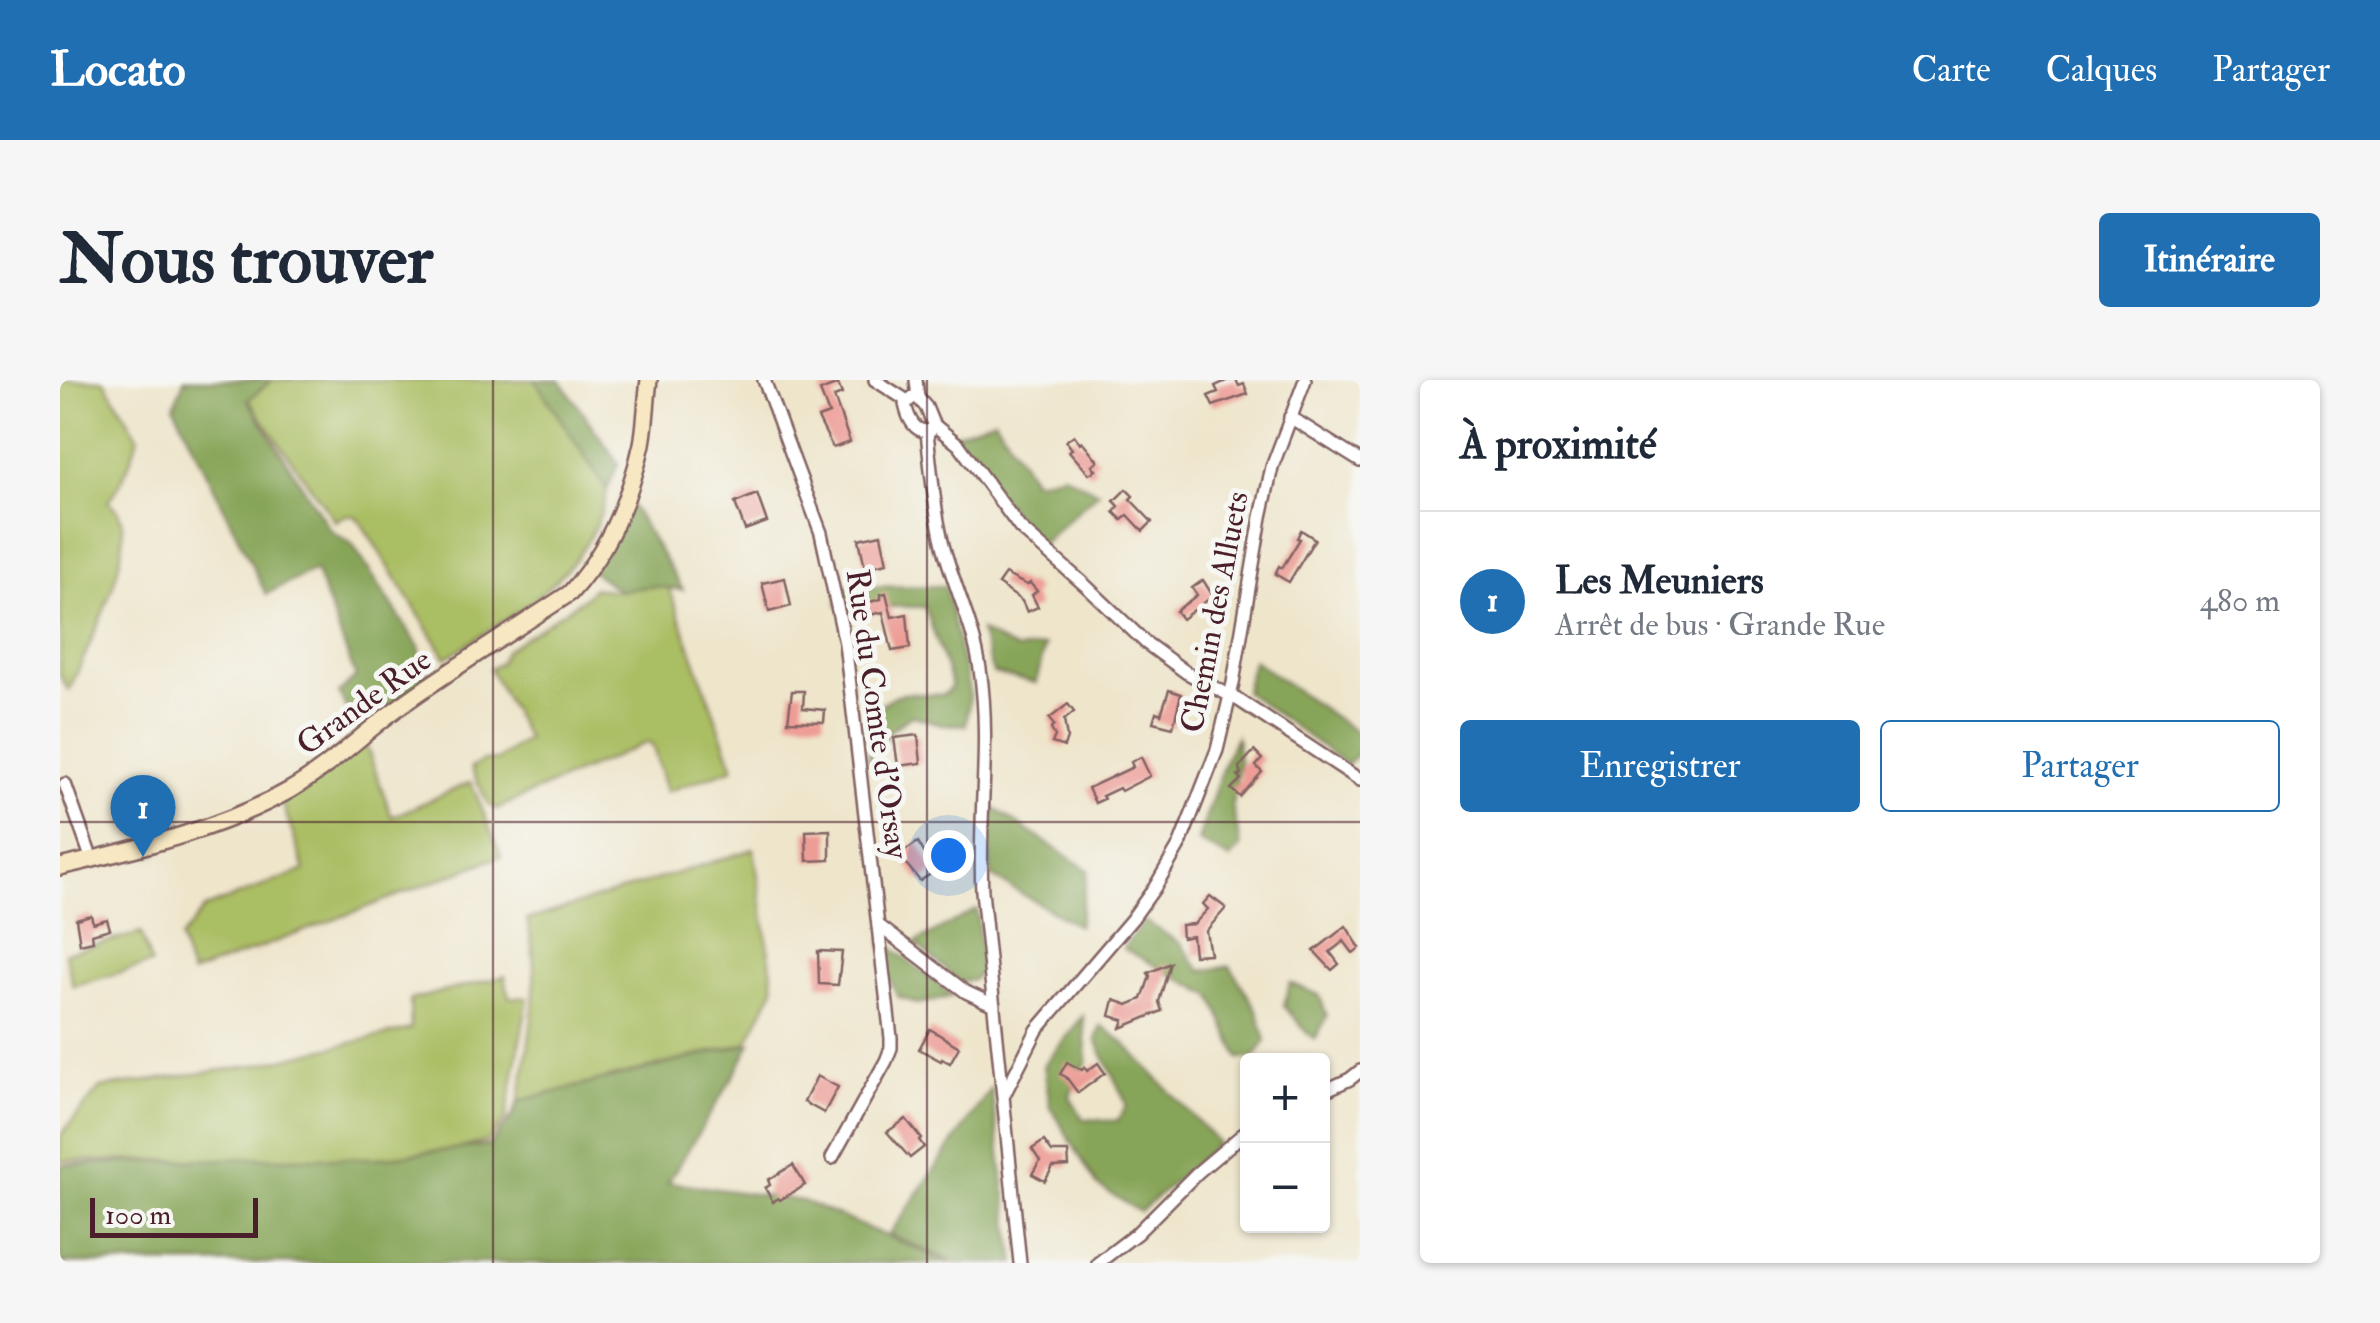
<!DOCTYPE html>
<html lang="fr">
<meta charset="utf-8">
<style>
:root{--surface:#fff;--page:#f6f6f7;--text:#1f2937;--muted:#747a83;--line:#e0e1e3;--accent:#1f6fb2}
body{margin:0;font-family:"IM FELL Double Pica",serif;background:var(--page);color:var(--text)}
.controls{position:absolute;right:30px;bottom:30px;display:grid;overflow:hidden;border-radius:10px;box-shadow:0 2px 8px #0004}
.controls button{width:90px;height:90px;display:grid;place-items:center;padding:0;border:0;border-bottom:2px solid var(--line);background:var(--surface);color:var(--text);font:50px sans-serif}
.scale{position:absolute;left:30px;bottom:25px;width:168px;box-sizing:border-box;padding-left:10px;border:5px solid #4a1f2b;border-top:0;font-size:28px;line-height:35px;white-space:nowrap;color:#4a1f2b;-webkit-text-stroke:8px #f6f6f2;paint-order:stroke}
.you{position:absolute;left:888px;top:475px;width:35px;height:35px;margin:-25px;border:8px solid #fff;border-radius:50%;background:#1a73e8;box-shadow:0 0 0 15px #1a73e833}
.badge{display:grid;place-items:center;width:65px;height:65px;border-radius:50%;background:var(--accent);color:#fff;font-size:32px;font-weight:700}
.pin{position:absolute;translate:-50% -82px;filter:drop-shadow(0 2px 5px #0008)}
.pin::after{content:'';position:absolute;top:52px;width:35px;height:30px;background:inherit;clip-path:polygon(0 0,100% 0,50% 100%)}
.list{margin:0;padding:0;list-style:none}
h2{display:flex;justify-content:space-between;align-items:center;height:130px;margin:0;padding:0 40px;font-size:42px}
h2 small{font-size:32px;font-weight:400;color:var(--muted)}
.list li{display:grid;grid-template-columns:65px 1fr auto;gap:30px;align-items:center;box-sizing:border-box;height:180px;padding:0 40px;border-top:2px solid var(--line)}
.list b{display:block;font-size:38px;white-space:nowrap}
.list p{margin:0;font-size:32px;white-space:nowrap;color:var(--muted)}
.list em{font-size:32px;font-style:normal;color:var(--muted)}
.actions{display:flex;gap:20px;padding:30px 40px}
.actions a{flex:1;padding:22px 0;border:2px solid var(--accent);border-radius:10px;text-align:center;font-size:35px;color:var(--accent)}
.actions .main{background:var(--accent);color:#fff}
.map{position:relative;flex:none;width:1300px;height:883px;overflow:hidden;border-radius:10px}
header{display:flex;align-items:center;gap:60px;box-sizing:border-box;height:140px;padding:0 50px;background:var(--accent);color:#fff}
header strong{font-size:48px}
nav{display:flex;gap:55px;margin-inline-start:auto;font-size:35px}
.intro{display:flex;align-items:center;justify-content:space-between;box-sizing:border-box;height:240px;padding:0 60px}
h1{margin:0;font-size:70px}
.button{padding:25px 45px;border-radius:10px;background:var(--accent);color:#fff;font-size:35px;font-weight:700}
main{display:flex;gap:60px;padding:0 60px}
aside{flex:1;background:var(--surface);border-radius:10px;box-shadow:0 2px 8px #0004}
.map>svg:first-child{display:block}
</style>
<header>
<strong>Locato</strong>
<nav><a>Carte</a><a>Calques</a><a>Partager</a></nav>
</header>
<div class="intro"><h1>Nous trouver</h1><a class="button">Itinéraire</a></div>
<main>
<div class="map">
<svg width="1300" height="883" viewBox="0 0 1300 883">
<rect width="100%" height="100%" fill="#f6f6f2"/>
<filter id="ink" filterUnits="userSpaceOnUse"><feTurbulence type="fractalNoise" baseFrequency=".01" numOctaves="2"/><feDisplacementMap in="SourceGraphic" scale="20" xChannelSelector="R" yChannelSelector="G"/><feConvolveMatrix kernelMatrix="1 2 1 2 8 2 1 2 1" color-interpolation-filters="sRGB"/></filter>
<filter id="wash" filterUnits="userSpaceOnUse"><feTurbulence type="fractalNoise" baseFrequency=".0048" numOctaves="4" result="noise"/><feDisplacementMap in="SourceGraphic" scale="40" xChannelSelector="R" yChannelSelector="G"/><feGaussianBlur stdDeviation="2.25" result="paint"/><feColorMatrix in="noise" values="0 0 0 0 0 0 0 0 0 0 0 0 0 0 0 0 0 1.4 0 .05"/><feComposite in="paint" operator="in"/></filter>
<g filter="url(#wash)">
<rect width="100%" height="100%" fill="#eee5cb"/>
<g fill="#aabe63" stroke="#7a6e47" stroke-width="2.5">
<path d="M0,0H44L78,56C73,78 62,102 48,121C51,125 56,128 58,132C80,168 24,274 9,311L0,296Z"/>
<path d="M212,0H475L547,110C530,197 453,234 386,278L300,141L295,136L285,135L275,141L188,19Z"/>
<polygon points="591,206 609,208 674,388 606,412 593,367 588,362 436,429 428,424 411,388 423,381 437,380 467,359 430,289 440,283 446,270 524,218 533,208 560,211"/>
<polygon points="306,365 332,437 411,402 441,476 131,594 120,559 145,528 245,490 222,422"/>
<path d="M694,469L714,608L687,663L459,721C469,660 483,601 467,540Z"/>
<polygon points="81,553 91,584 13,606 5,573"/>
<polygon points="445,596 449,617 468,618 446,739 428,761 401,768 318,778 0,781 0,756 40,708 196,685 351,649 350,620"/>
</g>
<g fill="#87a559" stroke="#686242" stroke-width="2.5">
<polygon points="124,0 212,0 188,20 270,150 292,164 359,267 366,298 298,352 279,313 296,297 255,190 206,214 114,26"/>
<polygon points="475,0 500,0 558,83 547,110"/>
<polygon points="935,39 974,101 1003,94 1038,112 979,166 892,54"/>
<polygon points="568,120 623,210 591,206 560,211 531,191"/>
<path d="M885,206L910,315L906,345L881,344L851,335L830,351L808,382C810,355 809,321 841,314C854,312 870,315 883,315L892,306L865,227L778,226V207Z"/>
<polygon points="920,251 957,270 985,266 976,303 933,293"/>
<polygon points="1193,280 1300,355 1300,371 1287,385 1185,311"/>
<polygon points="1176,357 1179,381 1172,425 1181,467 1170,479 1138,461 1165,380"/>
<polygon points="926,423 1028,490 1018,546 931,496"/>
<polygon points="917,529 922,591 912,600 900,602 855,563"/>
<polygon points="1085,541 1121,564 1141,591 1170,586 1198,632 1206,661 1193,678 1179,678 1152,616 1063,568"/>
<polygon points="822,560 893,616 858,624 837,616 827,589"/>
<polygon points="1230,603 1259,615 1267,636 1255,659 1247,653 1224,626"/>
<polygon points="1023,636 1027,682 1015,700 1010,717 1023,739 1057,741 1067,725 1036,660 1041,646 1061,660 1158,763 1080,832 1037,805 990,726 984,685"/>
<polygon points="691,663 676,692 608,802 743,821 891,883 0,883 0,785 189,778 318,778 430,765 452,737 459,721"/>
<polygon points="931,708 955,883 896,883 829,855"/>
</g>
<g id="blocks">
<g fill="#ed9c96">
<polygon points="1168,0 1176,0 1179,6 1184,4 1188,14 1153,26 1148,16 1158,12 1155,6"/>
<polygon points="778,4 782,14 774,17 790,62 773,68 758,38 769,34 760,11"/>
<polygon points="1014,55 1020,63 1022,61 1038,81 1032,85 1036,90 1029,94 1009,71 1012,69 1006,61"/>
<polygon points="1066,109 1073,116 1070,119 1092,142 1083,151 1068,135 1062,140 1054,132 1059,126 1054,121"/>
<polygon points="697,114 707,142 685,150 675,123"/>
<polygon points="1241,150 1255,159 1229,202 1215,194 1219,186 1222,188 1240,159 1237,158"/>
<polygon points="821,154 827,183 805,188 799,159"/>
<polygon points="945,194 967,205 970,203 977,211 972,215 978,227 967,232 962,221 938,204"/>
<polygon points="725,198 731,226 709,232 702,203"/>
<polygon points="1143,200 1153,216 1122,239 1116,231 1137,215 1132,208"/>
<polygon points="826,213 832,237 847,234 850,268 832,271 823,232 809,235 806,223 821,219 821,214"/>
<polygon points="1109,310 1121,314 1113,347 1093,342 1096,332 1101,334"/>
<polygon points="732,311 744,311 743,328 765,330 764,342 728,341"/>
<polygon points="1008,324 1014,332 1004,340 1007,358 1004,367 992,363 995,356 991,349 994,345 989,339"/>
<polygon points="858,355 861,383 838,386 834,358"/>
<polygon points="1194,371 1202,379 1196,386 1202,392 1180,417 1171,409 1181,399 1178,396 1181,394 1179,387"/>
<polygon points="1081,377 1090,396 1061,411 1059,408 1042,416 1044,419 1035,423 1028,408 1073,387 1071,382"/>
<polygon points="770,450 770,480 747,481 746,451"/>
<polygon points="858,462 875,491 860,501 839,475"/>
<polygon points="1150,516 1166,528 1146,551 1150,574 1134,575 1132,556 1122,558 1121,545 1134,544 1148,529 1143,524"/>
<polygon points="31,535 33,543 47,539 50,549 32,554 33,561 20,564 16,539"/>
<polygon points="1286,546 1300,568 1293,573 1284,561 1270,572 1279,584 1272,590 1254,571"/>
<polygon points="758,571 782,572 778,605 759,604"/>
<polygon points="1110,583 1099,622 1102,631 1061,648 1064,640 1050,636 1054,620 1068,625 1082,619 1090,596 1088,593"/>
<polygon points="870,649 899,667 890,683 882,679 881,681 859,669"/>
<polygon points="1007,682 1022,690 1024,687 1027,691 1038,683 1045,693 1018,713 1006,697 1000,694"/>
<polygon points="757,696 778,707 764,733 744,722"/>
<polygon points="846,739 861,758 859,760 864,767 850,778 827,752"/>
<polygon points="984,761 992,772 1008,772 1009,786 993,787 985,801 972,794 980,781 972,769"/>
<polygon points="733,785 745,805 720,820 718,818 713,822 705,808 710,805 708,800"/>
</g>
</g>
</g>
<g filter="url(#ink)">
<use href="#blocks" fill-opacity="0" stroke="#836463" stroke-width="2.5"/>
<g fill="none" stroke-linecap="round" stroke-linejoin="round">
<g stroke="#836463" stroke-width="16">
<g id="street">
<polyline points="704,0 761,153 785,263 831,658 831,668 826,681 772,778"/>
<polyline points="815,0 846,20"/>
<polyline points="856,0 858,18"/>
<path d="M853,17L858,18L866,27L873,44L871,50C855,55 848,38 845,24Z"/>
<polyline points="1230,37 1300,81"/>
<polyline points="873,44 899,65 960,148 1026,206 1086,263 1127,293 1180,321 1300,400"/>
<path d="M867,52C871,89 874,128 883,165C894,207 914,246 920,289C931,362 918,437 922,511L960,883"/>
<polyline points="5,404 32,480"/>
<polyline points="818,545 906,612 934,625"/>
<polyline points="1262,712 1290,699 1300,691"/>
<polyline points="944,715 977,650 1072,539 1095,507 1120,464 1157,370 1173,303 1201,137 1212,87 1245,0"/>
<polyline points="1038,883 1076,854 1137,793 1188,750"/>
</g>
</g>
<g stroke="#836463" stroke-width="20">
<path id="secondary" d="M0,487C79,468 159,450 230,410C270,387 302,354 339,327C394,287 453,251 510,213C547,172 570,118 582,64C586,43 586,21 589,0"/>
</g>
<use href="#street" stroke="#fff" stroke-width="11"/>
<use href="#secondary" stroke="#f7e8c3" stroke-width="15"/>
</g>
</g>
<path fill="none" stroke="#4a1f2b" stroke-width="2.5" stroke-opacity="0.55" d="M433,0V883M867,0V883M0,442H1300"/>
<g text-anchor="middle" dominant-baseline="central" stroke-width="10" stroke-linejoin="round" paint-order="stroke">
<g font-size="32" fill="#4a1f2b" stroke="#f6f6f2">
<text transform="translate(1155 232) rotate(-79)">Chemin des Alluets</text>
<text transform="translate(304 322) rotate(-36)">Grande Rue</text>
<text transform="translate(817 334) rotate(82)">Rue du Comte d'Orsay</text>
</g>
</g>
</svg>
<div class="controls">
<button>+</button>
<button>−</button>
</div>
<div class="scale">100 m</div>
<div class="you"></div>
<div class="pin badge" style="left:83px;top:477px">1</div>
</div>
<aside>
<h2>À proximité<small></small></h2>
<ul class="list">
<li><span class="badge">1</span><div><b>Les Meuniers</b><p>Arrêt de bus · Grande Rue</p></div><em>480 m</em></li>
</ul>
<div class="actions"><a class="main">Enregistrer</a><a>Partager</a></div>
</aside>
</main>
